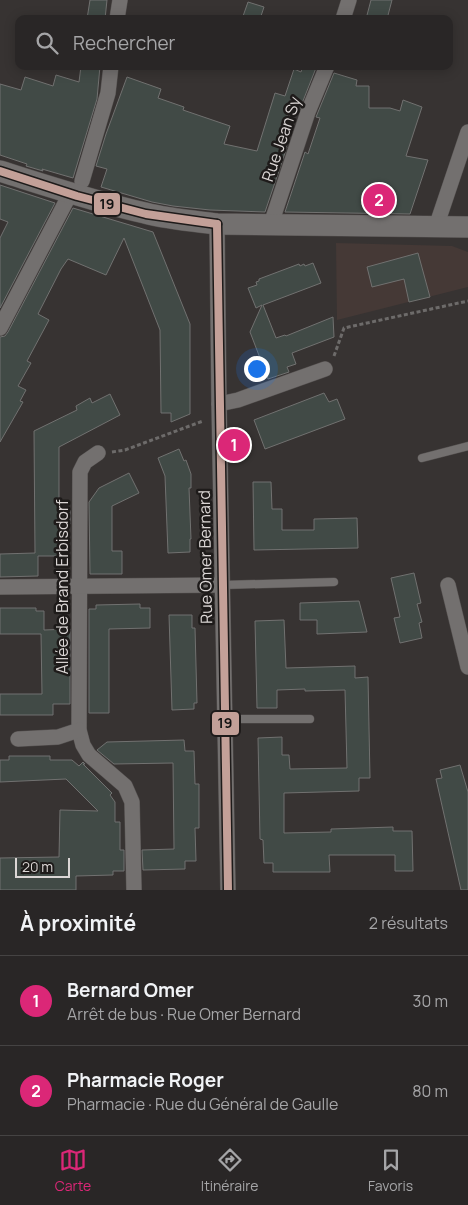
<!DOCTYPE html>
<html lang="fr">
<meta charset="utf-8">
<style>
:root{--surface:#292626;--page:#312e2e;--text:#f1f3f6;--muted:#a5a5a7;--line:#454343;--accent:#db2777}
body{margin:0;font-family:Manrope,sans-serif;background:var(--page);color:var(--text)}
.scale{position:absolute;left:15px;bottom:12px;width:55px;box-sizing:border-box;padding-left:5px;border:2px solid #dbd6d5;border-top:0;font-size:14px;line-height:18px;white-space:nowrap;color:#dbd6d5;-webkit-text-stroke:4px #1e1b1a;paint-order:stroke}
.you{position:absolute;left:256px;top:368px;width:18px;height:18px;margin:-12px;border:4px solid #fff;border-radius:50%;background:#1a73e8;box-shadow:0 0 0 8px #1a73e833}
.badge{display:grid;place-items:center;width:32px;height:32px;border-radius:50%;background:var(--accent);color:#fff;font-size:16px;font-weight:700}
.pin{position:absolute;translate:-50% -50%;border:2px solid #fff;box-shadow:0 1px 5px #0006}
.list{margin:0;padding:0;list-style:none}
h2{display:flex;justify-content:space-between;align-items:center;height:65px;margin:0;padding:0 20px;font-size:21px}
h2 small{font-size:16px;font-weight:400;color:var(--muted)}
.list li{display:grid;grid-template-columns:32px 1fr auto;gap:15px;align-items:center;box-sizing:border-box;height:90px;padding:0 20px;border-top:1px solid var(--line)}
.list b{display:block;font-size:19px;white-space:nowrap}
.list p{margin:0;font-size:16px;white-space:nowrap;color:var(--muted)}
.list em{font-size:16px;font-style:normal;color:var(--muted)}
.icon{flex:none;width:28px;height:28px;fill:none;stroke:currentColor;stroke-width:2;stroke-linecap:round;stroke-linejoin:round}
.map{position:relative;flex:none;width:468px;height:890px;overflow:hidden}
.search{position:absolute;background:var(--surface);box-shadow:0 2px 12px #0003;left:15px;right:15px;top:15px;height:55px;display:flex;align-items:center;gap:12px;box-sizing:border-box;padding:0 18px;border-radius:10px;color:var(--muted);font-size:19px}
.sheet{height:245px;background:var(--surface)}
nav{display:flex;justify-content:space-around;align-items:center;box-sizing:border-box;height:70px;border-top:1px solid var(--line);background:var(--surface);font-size:14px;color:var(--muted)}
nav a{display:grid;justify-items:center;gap:2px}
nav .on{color:var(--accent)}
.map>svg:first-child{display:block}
</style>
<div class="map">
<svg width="468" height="890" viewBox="0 0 468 890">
<rect width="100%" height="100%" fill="#373332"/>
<polygon fill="#453936" points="336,243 452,246 468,252 468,287 337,320"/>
<g fill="#414a46" stroke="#717170">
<polygon points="90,0 107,0 105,19 87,19"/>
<polygon points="371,0 392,0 387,19 366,19"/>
<polygon points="248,2 264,7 260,19 242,19"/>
<polygon points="81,66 100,66 97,99 73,178 42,169 43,171 26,166 27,164 0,155 0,84 21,90 25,77 53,86 56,75 79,82"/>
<polygon points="303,66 316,68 299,111 290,108 277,143 287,147 265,212 210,210 173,206 152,202 101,187 107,169 96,166 106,134 127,77 161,89 158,98 184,107 183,110 230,126 224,144 257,151 275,93 285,96 294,69 301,72"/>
<polygon points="334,73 357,80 356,86 369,86 369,108 390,108 400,111 403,100 422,107 406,156 428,160 410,214 285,212 305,152 308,154 320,118 316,117"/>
<polygon points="0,185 55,203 0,308 0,238 8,222 0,219"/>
<polygon points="73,208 153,232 190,324 190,414 171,422 171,413 161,413 160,330 124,238 106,275 68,259 61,269 38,314 49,320 27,361 31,363 18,386 26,390 20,401 23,402 0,442 0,337 5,336 8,332"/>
<polygon points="418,253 430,297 409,302 404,279 372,287 367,267"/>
<polygon points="313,263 321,283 263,305 276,338 285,335 286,336 333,317 334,337 292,353 296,364 287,367 289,372 268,379 250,332 262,305 256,308 248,288 257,285 256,282 259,281 259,279 299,264 300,266 304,264 305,266"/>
<polygon points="324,393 329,402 337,399 345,419 265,449 254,420"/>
<polygon points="110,394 120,415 59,447 59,504 61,504 61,510 70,510 70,524 62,525 61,548 58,548 58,556 38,556 38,576 0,577 0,554 35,553 34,431 77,410 76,406 90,398 92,403"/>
<polygon points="179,449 184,461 186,460 191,474 191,488 189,488 191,539 190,539 190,552 168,553 165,476 158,458"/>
<polygon points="129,473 139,493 112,506 112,551 122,551 122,574 90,574 89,502 99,488"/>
<polygon points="253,482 271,482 272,509 282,509 282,530 314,530 314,519 357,518 358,548 254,550"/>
<polygon points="414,573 421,603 417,604 422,622 419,623 422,638 400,643 394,618 400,617 391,578"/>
<polygon points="359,601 367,632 317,634 317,620 300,620 300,603"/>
<polygon points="140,604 140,608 150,608 150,628 109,629 109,713 89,713 89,609 96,609 96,605"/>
<polygon points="0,608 36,608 36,611 44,611 44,630 70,629 70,704 53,704 53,715 0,715 0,694 42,694 41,634 0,634"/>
<polygon points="169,615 192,615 192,628 195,628 197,703 194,703 194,709 172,710"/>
<polygon points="284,620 286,668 355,666 355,678 368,677 370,778 359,778 359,791 284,793 284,833 331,832 331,829 393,827 393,831 412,831 413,871 395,871 395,855 329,855 330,872 273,872 273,863 264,863 263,840 260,839 258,738 282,737 282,755 289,755 290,769 347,768 345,690 305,691 305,689 277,690 277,708 257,708 255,621"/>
<polygon points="184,740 185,751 194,751 195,784 199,784 199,828 195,828 196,861 185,861 185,869 143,870 142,850 174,849 173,763 114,764 97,750 107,742"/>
<polygon points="9,756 50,756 50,760 72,760 79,766 83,762 85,764 83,764 112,793 110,795 115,802 115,822 120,822 120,850 124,850 124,871 113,871 113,875 76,876 76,890 0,890 0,858 59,857 60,810 98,811 66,779 0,782 0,760 9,760"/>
<polygon points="460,765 468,792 468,890 461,890 436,779 442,778 440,770"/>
</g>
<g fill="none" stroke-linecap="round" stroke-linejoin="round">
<g stroke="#54504f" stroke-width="9">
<g id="lane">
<polyline points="422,458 468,446"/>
<polyline points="223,585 334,582"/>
<polyline points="225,719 310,719"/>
</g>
</g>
<g stroke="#54504f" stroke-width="16">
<g id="street">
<polyline points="117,19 120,0"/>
<polyline points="343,19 349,0"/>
<polyline points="82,181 108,93 111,66"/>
<polyline points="217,224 219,404 228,890"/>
<polyline points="271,224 308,112 327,66"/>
<polyline points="436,227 468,132"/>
<polyline points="0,328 70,194"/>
<polyline points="219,404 238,400 325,369"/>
<polyline points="98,453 85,462 80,472 79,730 83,745 89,755 125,786 132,802 134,890"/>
<polyline points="448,585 468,667"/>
<polyline points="0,587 223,585"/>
<polyline points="18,739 58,737 79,730"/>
</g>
</g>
<g stroke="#54504f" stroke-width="22">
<path id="secondary" d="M0,171C48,186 96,202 145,213C168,219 193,221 217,224L468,227"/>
</g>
<g stroke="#6d6b6a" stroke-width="3" stroke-dasharray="4 2.5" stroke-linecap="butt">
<polyline points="334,356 344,328 468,301"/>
<polyline points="112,452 125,450 203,421"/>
</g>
<use href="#lane" stroke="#73706f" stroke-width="8"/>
<use href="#street" stroke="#73706f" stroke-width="15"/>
<use href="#secondary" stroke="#73706f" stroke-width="21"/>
<g stroke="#1e1b1a" stroke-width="11">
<g id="bus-1">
<polyline points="0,171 77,196 146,214 217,224"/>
<polyline points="217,224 228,890"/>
</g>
</g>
<use href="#bus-1" stroke="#c3a098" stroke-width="8"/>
</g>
<g text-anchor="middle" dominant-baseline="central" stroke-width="5" stroke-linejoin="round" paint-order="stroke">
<g font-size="16" fill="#dbd6d5" stroke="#1e1b1a">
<text transform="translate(281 139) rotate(-71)">Rue Jean Sy</text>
<text transform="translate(205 557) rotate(-91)">Rue Omer Bernard</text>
<text transform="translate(62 587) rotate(-90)">Allée de Brand Erbisdorf</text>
</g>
</g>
<g stroke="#1e1b1a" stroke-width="2">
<rect x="93" y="192" width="28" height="24" rx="5" fill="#c3a098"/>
<rect x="211" y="711" width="29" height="25" rx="5" fill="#c3a098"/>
</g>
<g font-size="14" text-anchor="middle" font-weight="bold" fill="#111">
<text x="107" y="209">19</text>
<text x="225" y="728">19</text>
</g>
</svg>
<div class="scale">20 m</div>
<div class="you"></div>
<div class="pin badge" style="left:234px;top:445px">1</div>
<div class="pin badge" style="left:379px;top:200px">2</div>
<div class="search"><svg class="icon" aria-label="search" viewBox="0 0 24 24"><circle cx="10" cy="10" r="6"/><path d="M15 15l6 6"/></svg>Rechercher</div>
</div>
<section class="sheet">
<h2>À proximité<small>2 résultats</small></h2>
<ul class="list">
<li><span class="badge">1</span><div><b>Bernard Omer</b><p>Arrêt de bus · Rue Omer Bernard</p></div><em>30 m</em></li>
<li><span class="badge">2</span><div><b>Pharmacie Roger</b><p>Pharmacie · Rue du Général de Gaulle</p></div><em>80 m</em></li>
</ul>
</section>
<nav>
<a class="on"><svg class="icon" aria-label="map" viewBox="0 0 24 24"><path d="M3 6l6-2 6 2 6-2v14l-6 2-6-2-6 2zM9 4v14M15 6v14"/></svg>Carte</a>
<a><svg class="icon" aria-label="directions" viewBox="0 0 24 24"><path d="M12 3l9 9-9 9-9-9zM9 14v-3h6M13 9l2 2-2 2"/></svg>Itinéraire</a>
<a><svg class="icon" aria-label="saved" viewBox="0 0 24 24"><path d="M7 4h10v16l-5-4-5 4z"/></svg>Favoris</a>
</nav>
